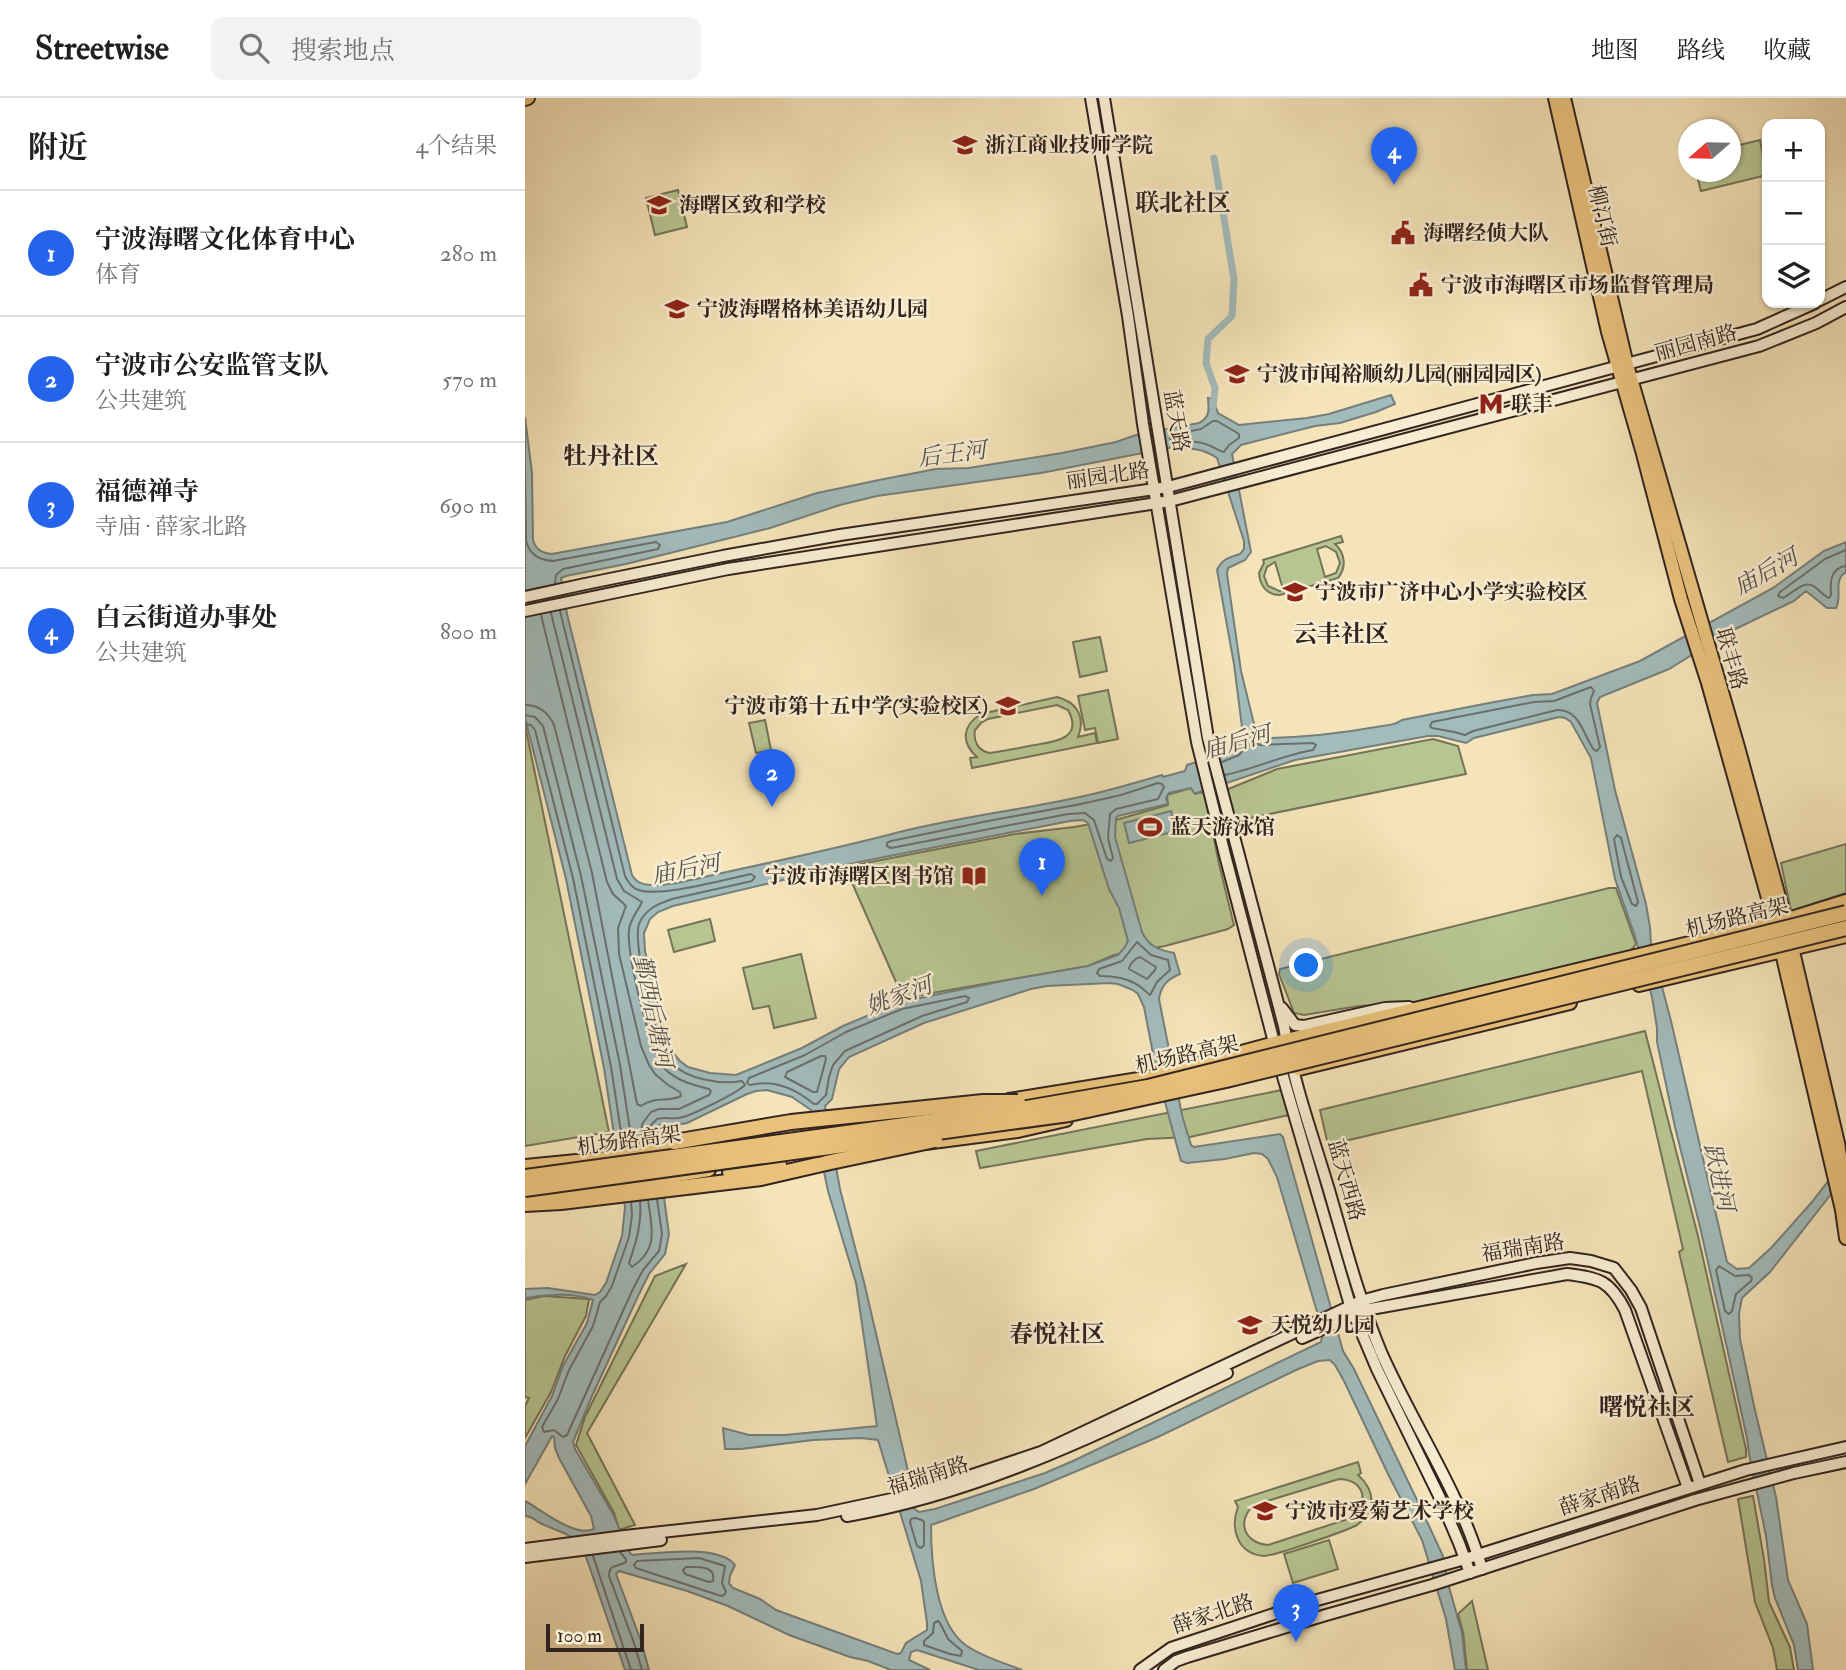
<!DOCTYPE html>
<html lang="zh">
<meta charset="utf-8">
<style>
:root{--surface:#fff;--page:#f2f2f2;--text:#202124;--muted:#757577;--line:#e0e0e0;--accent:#2563eb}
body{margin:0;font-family:"IM FELL Double Pica","Noto Serif SC",serif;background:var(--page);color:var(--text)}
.controls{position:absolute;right:21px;top:21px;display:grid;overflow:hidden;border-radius:14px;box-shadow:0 2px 5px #0004}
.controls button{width:63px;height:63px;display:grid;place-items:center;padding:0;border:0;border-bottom:2px solid var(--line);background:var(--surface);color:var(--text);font:35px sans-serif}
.compass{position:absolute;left:1153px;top:21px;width:63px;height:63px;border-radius:50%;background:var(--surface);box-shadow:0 2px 5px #0004;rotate:250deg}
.scale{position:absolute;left:21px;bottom:18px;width:98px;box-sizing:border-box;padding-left:7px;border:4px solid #32241e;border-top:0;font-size:19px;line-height:24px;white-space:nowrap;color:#32241e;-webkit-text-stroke:5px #f8edd2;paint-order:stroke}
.you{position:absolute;left:782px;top:868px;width:24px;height:24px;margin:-18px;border:5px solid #fff;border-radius:50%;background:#1a73e8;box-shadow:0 0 0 10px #1a73e833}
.badge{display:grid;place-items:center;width:46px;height:46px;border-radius:50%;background:var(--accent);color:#fff;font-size:23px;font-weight:700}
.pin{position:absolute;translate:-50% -58px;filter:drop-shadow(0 2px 4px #0008)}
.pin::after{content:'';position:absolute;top:37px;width:24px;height:21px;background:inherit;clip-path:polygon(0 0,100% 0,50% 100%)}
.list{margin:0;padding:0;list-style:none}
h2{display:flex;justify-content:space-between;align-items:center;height:91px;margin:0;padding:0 28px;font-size:30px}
h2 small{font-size:23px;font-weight:400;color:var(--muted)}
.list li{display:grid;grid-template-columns:46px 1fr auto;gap:21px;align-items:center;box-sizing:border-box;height:126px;padding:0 28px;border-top:2px solid var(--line)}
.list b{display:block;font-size:26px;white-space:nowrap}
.list p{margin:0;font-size:23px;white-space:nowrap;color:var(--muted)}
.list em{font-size:23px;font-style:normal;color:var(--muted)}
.icon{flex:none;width:38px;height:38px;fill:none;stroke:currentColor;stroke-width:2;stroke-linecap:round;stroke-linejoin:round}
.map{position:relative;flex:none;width:1321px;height:1572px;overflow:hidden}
header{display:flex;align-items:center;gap:42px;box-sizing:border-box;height:98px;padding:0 35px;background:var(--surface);border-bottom:2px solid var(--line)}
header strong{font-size:33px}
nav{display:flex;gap:38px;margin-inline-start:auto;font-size:24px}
.search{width:490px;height:63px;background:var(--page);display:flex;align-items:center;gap:18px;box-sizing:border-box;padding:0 24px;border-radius:14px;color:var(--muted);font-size:26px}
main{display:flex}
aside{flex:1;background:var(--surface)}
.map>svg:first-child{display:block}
</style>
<header>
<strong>Streetwise</strong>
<div class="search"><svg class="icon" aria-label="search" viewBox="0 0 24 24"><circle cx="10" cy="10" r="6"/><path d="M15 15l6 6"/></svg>搜索地点</div>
<nav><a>地图</a><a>路线</a><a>收藏</a></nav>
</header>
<main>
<aside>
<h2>附近<small>4个结果</small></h2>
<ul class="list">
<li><span class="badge">1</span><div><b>宁波海曙文化体育中心</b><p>体育</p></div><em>280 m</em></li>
<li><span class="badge">2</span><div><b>宁波市公安监管支队</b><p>公共建筑</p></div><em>570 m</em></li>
<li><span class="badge">3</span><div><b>福德禅寺</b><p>寺庙 · 薛家北路</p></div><em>690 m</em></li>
<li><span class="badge">4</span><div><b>白云街道办事处</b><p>公共建筑</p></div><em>800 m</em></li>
</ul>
</aside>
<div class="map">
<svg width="1321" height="1572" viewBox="0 0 1321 1572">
<rect width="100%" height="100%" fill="#f5e4b9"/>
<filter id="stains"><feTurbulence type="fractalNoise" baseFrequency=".00286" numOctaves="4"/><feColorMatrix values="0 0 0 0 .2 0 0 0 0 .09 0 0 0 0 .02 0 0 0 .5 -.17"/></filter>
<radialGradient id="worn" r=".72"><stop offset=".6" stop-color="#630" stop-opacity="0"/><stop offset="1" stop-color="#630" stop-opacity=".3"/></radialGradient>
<g fill="#b7c592" stroke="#747458" stroke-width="2" fill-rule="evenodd">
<polygon points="1235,42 1242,77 1176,93 1171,74 1206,74 1206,49"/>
<polygon points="153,92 162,129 130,137 121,100"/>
<path d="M816,438L818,444L810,446C820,455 822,469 813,480L755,497C742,497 735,488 734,475L739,465L738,462ZM801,448L811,454L815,465L811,475L800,479L792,451ZM750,464L758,491L755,493L743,488L739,478L742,469Z"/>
<polygon points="575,539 582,573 555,579 548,544"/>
<polygon points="583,592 593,641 573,645 570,630 560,632 553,598"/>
<path d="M532,599C552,604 561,619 553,639L570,635L572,645L447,670L445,660L452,659C435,644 438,627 456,616ZM532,607L543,612C560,643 525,644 504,648C491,651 478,653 465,655C453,653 448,643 450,632L456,625L463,621Z"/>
<polygon points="240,622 246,652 231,655 224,625"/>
<polygon points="0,627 84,1034 0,1048"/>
<polygon points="908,641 933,648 941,676 705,724 701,692 752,671"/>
<polygon points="666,690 670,696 680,694 694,766 709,827 703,831 640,848 589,857 563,868 390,898 379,902 320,769 490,736 549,729 594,721 643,707 642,697"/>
<polygon points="1321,746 1321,795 1266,813 1256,765"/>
<polygon points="1084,790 1091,790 1111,846 1103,856 908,903 834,908 779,917 769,915 754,876 755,871"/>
<polygon points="185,821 190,843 149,854 143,832"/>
<polygon points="276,856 291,920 249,930 244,908 228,911 218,870"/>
<polygon points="1120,933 1173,1138 1221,1351 1221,1359 1203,1364 1154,1154 1158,1151 1117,973 803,1047 795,1012"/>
<polygon points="757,992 764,1017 665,1039 622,1041 455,1070 451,1053"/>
<polygon points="161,1166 62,1335 110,1427 94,1432 89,1415 51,1347 60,1319 130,1178"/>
<polygon points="19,1198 64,1201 61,1218 40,1258 26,1294 0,1340 0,1308 4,1300 0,1299 0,1202"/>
<path d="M833,1364L836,1375L833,1377C851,1393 851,1413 832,1427C821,1433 749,1458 739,1458C712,1456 705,1430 713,1409L710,1403ZM814,1381C838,1381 845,1403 829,1419L743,1447C719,1445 711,1423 729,1407Z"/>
<polygon points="1228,1398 1239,1461 1244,1504 1265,1549 1269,1572 1252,1572 1248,1550 1230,1504 1213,1401"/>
<polygon points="804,1442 813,1471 768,1485 759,1456"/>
<polygon points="947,1503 963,1572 942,1572 938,1534 933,1516"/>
</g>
<g fill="#a2bbbb" stroke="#757f7c" stroke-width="2" fill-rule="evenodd">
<path d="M866,297L870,306L851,314L815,325L790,328L716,347L707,356L726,454L720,462L703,470L702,476L716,573L731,634L734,640C773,640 812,636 851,629C860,627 869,628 877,622L964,605L1008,597L1027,596L1115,563L1248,490L1299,453L1321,444V474C1307,483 1318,497 1311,510H1302L1281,493L1269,503L1202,535L1144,571L1075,599L1072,605L1090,692L1121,806L1125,829L1126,847L1146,923L1202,1164L1212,1171L1224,1170L1246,1150L1287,1104L1321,1060V1077L1245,1174L1217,1200L1214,1216L1215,1241L1229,1308L1251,1399L1263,1482L1282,1526L1288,1572H1273L1269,1547L1250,1500L1247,1487L1241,1438L1224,1356L1222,1340L1176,1133L1150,1029L1132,944V930L1127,899L1110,838L1090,781L1066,660L1046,624L1040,620L1034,619L949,640L941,645L913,638H903L770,662L672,695H669L666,690L644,695L641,700L643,706L593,718L591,720L590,739L617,834C624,849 634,852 649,855L655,876C643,881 636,887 634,901L657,1017L666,1047L669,1049L755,1036L758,1039L818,1253L829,1271L892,1402L918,1458L924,1489L937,1535L941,1572H930L921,1521L897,1442L863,1376L819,1283L810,1267L805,1262L793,1263L771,1272L633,1339L509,1391L406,1427C406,1461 410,1527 442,1548C458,1559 479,1565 497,1572H454L392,1552L386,1554L384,1562L405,1572H366L343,1563L325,1559L264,1537L203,1508L162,1493L94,1473L91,1476L116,1543L124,1572H100L59,1453C46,1433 35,1435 15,1425C9,1422 8,1418 0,1418V1403C17,1412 50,1440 69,1431L66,1418L34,1360L30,1350L29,1339L27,1338L26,1340L0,1386V1348L27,1298L38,1268L62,1225L68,1202C45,1194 24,1197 0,1200V1191L23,1190L70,1197L75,1194L81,1185L97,1138L100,1109L79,970L41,781L0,620V319L7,375L8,442C11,452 17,455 27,456L202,424L292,395L359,381L411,371L444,370L537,355L591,344L611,337L674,325C685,319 684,312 683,300L690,301V307L693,315L714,327L782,320L804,316ZM643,350C661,350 677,349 692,360L719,443V451L715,456C703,460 697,461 692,472L709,566L718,637C714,659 680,661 662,667L660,673L638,679L637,677C610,685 583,693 555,699C491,713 426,720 363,737C308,751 253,763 197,775C176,779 152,787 130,787C120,787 112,786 107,777L42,516L36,480L41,478L101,466L245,430L315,407L352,398L516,375ZM558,722L563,725L584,791L594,810L603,843L600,849L593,857L563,868L478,883L375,904L318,928L277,950L211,977L185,975L163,969L155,963L148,955L141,941L120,853L119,835L125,821L133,814L148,808L334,764L545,723ZM585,885L593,886L608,892L613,896L619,909L631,971L656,1063L662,1065L700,1061L729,1055L737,1056L743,1061L752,1079L798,1234L796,1244L548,1363L520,1375L410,1411L394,1414L388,1410L382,1382L383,1373L339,1184L315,1091L300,1008L307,1001L314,971L324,959L399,925L506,891L522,888ZM242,992L267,999L286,1012L303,1093L331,1185L352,1328L260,1337H224L198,1330L200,1351H216L288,1342L336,1340L353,1342L396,1483L402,1525V1532L381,1545L376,1555L372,1556L251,1512L235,1501L208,1490L204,1485L205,1478L210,1467C194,1446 132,1455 108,1457L105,1455L88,1416L50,1351L48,1344L67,1298L114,1196L124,1176L140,1156L144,1136L133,1056L132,1030L135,1027H152L162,1025L222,996L231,993Z"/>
<polygon points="646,713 651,733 604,745 599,725"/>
</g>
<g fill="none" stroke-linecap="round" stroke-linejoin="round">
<g stroke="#6a706c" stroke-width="2">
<path d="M688,323H692L714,336V340L704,347L699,354C694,353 689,349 683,347C673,342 660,344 648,343L645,341L647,337L676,331Z"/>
<path d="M0,373L1,443C5,457 14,462 28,463L131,444L135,447L133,451L38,471L31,477L30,485"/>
<path d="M1321,452L1300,461L1255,494L1253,498L1258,500C1268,495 1279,481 1290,489C1295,493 1298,497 1304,500L1306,497C1305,485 1305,470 1321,468"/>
<path d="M35,513L100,778C103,783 105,788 111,791C131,801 202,781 226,776L230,779L227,783L147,801C133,806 120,811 114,826C107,845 132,950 146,965C162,981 195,987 217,983L220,987C212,995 166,1018 154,1020C147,1021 139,1019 132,1021L125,1028V1041"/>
<path d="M26,515L92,781L99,793L117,804C113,813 105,821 104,832C101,855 125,955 140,971C152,983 168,987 184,991L186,993L184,997L154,1011H134L126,1014L117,1026L116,1043"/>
<path d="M1066,589L1069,593L1066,600L1065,606L1075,649L1072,653L1069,652C1058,637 1055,611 1032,612L948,633L940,637L929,634L907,630L905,628L907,624L1009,604L1029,603Z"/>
<path d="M0,607C14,607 23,614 29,627L67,775L112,1006L116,1008C133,997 142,1005 156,998L155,994L143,987L130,976L124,967L116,948L94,856L93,830L101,808L88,796L82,784L16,517"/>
<polyline points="0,617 10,619 18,628 56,778 95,967 107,1045"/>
<polyline points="0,626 6,627 10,632 48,780 86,969 98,1047"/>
<path d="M697,664L714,657L726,643L735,647L788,645L791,647L788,652C758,657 730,671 700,677"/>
<polygon points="633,685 637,686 639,689 633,701 591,711 585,716 583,740 588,760 586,763 582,761 569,722 560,715 543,716 366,750 362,748 362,745 366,743 463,723 556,706 596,697"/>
<polygon points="1092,737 1096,740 1113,804 1111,808 1107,806 1096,779 1089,741"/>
<path d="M612,844L626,857L643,862L645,872L632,884L625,897C621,894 617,889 611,886C600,879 588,878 575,878L572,875L574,871L597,863Z"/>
<path d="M615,859L631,869L630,872L622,881L604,871C604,867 610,860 615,859Z"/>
<path d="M440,898L444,900L442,904L397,918L320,953L308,967L304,979L301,997L292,1006H289C271,991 249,981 225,987L222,985L224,980L280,957L321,934L377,911Z"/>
<polygon points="296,958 300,958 301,961 292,994 288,994 260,979 262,974"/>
<path d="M115,1103C117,1125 111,1145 104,1165L107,1169C134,1151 127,1131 123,1102"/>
<polyline points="106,1104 107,1117 104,1139 87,1188 81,1198 75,1204 68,1228 44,1272 33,1301 17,1329 19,1334 29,1332 38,1339 42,1337 107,1193 118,1172 134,1153 137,1136 132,1101"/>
<polygon points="1194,1168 1210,1178 1224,1177 1227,1180 1226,1183 1211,1196 1207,1213 1204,1216 1200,1213 1191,1172"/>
<polygon points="390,1420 397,1422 399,1424 399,1447 396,1450 392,1448 385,1424 386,1421"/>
<path d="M95,1454L101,1461V1464C94,1469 84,1465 84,1478L109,1545L117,1572"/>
<polyline points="68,1458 106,1572"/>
<polygon points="174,1460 200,1468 197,1485 201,1494 199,1497 196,1498 111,1470 109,1467 112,1463"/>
<path d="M161,1469C173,1469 191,1467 188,1483L184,1484L160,1476L158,1472Z"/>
<polygon points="413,1523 415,1525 423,1541 437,1553 436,1558 425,1556 399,1547 399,1543 408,1535 409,1525"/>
</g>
<polyline stroke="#a2bbbb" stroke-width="7" points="688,309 690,290 681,265 683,241 707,218 709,181 689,60"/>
<g stroke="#32241e" stroke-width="14">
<g id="secondary">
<polyline points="566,0 603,218 618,326 672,644 700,757 757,975 825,1207 852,1271 914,1398 934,1445 945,1475"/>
<path d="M579,0L683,640L759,928C768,984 788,1038 804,1092C820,1147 834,1201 856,1254C888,1327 935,1394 957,1471"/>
<polyline points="1295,202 1321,189"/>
<polyline points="60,486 198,458 315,437 643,389 1232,231 1290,205"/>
<polyline points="0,513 203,471 645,403 1234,248 1291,225 1321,209"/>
<polyline points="757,910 770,927 779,928 860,910 884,909"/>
<path d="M777,1240L840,1212L1042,1176C1075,1180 1085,1183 1100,1212L1163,1390"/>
<path d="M322,1418C457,1395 579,1333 702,1275"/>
<polyline points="0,1451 100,1438 292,1417 390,1396 516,1354 836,1203 858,1197 1011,1165 1045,1160 1066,1163 1089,1170 1106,1192 1116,1210 1175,1386"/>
<polyline points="0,1459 136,1442"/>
<polyline points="615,1572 646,1550 785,1504 940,1461 1221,1372 1321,1349"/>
<polyline points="639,1572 651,1563 662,1559 801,1517 907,1487 1170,1402 1269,1375 1321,1364"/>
</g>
</g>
<g stroke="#32241e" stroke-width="16">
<g id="primary">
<polyline points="1030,0 1083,234 1117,352 1156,501 1183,585 1250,825 1317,1112 1321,1140"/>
<polyline points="1039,0 1102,267 1213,649 1262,828"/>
<polyline points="0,1 3,0"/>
<polyline points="1266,845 1313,1045 1321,1097"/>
<polyline points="1114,887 1321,838"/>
<polyline points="774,971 1045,905"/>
<polyline points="484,1002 620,980 761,942 1260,822 1321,803"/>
<polyline points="400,1045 493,1033 541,1022"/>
<polyline points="134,1053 366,1020"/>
<polyline points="0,1068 92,1059"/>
<polyline points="15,1099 184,1072"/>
</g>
</g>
<g stroke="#32241e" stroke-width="18">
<g id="highway">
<polyline points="84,1060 149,1044"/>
<polyline points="205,1074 254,1067"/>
<polyline points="0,1106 36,1104 236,1080 301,1065"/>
</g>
</g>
<use href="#secondary" stroke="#f8edd2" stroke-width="10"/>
<use href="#primary" stroke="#eac27c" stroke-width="12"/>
<use href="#highway" stroke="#eac27c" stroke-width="14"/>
<g stroke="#32241e" stroke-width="14" stroke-linecap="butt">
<polyline id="secondary-bridge" points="0,499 60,486"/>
</g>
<g stroke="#32241e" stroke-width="18" stroke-linecap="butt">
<g id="highway-bridge">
<polyline points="149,1044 266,1024 458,1004 493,1004"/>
<polyline points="301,1065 410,1042"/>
<polyline points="0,1079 496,1011 623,989 1321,815"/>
<polyline points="0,1091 544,1016 701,982 1321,830"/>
</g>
</g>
<use href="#secondary-bridge" stroke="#f8edd2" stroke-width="10"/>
<use href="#highway-bridge" stroke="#eac27c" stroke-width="14"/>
</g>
<defs>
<g id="university-bare" transform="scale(1.89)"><path d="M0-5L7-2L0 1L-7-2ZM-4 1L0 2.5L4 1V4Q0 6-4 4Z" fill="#8f2418" stroke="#f8edd2" stroke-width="2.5" paint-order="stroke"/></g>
<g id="school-bare" transform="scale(1.89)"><path d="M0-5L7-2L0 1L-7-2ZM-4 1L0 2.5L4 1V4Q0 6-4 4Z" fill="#8f2418" stroke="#f8edd2" stroke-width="2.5" paint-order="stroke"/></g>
<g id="civic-bare" transform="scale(1.89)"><path d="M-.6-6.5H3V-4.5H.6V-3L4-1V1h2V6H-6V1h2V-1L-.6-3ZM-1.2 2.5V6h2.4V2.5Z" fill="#8f2418" stroke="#f8edd2" stroke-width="2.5" paint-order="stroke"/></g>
<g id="metro-bare" transform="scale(1.89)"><path d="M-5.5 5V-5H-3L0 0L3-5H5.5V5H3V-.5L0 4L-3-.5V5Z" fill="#8f2418" stroke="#f8edd2" stroke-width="2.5" paint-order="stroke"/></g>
<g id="stadium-bare" transform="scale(1.89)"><path d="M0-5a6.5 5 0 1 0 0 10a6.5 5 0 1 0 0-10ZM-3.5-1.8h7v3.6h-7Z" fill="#8f2418" stroke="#f8edd2" stroke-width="2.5" paint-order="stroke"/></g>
<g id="library-bare" transform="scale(1.89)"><path d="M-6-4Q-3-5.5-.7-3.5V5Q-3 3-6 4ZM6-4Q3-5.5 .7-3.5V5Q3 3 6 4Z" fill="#8f2418" stroke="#f8edd2" stroke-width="2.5" paint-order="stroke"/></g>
</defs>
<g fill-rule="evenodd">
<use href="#university-bare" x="440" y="47"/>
<use href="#school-bare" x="134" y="107"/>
<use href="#civic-bare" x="878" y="135"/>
<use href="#civic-bare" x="896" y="187"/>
<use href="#school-bare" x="152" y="211"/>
<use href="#school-bare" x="712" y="276"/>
<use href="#metro-bare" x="966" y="306"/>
<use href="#school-bare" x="770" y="494"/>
<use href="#school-bare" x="483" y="608"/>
<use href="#stadium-bare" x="625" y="729"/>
<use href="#library-bare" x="449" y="778"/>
<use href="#school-bare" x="725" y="1227"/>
<use href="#school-bare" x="740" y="1413"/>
</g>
<g text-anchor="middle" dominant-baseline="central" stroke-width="5" stroke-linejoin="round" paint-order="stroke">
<g font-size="21" font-weight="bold" fill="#32241e" stroke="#f8edd2" text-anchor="start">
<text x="460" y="47">浙江商业技师学院</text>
<text x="154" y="107">海曙区致和学校</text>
<text x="898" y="135">海曙经侦大队</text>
<text x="916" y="187">宁波市海曙区市场监督管理局</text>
<text x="172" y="211">宁波海曙格林美语幼儿园</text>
<text x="732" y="276">宁波市闻裕顺幼儿园(丽园园区)</text>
<text x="986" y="306">联丰</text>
<text x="790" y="494">宁波市广济中心小学实验校区</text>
<text x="463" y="608" text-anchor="end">宁波市第十五中学(实验校区)</text>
<text x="645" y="729">蓝天游泳馆</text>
<text x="429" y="778" text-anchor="end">宁波市海曙区图书馆</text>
<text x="745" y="1227">天悦幼儿园</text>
<text x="760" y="1413">宁波市爱菊艺术学校</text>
</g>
<g font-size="21" fill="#32241e" stroke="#f8edd2">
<text transform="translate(1077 118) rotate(77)">柳汀街</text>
<text transform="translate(1171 245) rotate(-15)">丽园南路</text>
<text transform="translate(651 323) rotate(80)">蓝天路</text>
<text transform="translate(583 378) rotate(-8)">丽园北路</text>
<text transform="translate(1206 561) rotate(74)">联丰路</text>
<text transform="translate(1212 820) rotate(-14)">机场路高架</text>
<text transform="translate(662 957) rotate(-13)">机场路高架</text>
<text transform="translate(104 1043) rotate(-8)">机场路高架</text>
<text transform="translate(821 1082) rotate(74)">蓝天西路</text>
<text transform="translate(998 1150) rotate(-9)">福瑞南路</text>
<text transform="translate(403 1378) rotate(-17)">福瑞南路</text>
<text transform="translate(1075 1398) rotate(-18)">薛家南路</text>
<text transform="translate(688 1516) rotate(-18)">薛家北路</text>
</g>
<g font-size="23" font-style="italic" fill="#54514d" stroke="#f8edd2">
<text transform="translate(427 356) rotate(-7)">后王河</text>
<text transform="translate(1241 474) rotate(-29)">庙后河</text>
<text transform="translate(712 644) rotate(-15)">庙后河</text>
<text transform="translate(161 771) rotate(-11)">庙后河</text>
<text transform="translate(374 898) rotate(-20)">姚家河</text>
<text transform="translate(128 913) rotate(78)">鄞西后塘河</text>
<text transform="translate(1194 1079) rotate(77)">跃进河</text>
</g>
<g font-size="24" font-weight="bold" fill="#32241e" stroke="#f8edd2">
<text x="658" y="105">联北社区</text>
<text x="86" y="358">牡丹社区</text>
<text x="816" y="536">云丰社区</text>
<text x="532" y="1236">春悦社区</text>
<text x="1122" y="1309">曙悦社区</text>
</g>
</g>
<rect width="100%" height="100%" filter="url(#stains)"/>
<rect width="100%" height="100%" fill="url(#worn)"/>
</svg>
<div class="controls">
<button>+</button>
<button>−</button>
<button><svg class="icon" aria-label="layers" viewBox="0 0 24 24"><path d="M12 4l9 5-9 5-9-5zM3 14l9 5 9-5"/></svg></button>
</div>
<svg class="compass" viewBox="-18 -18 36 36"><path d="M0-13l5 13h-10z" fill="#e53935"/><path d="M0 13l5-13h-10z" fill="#757577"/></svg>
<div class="scale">100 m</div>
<div class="you"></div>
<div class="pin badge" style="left:517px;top:798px">1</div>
<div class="pin badge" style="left:247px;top:709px">2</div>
<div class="pin badge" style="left:771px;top:1544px">3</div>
<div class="pin badge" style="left:869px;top:87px">4</div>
</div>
</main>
